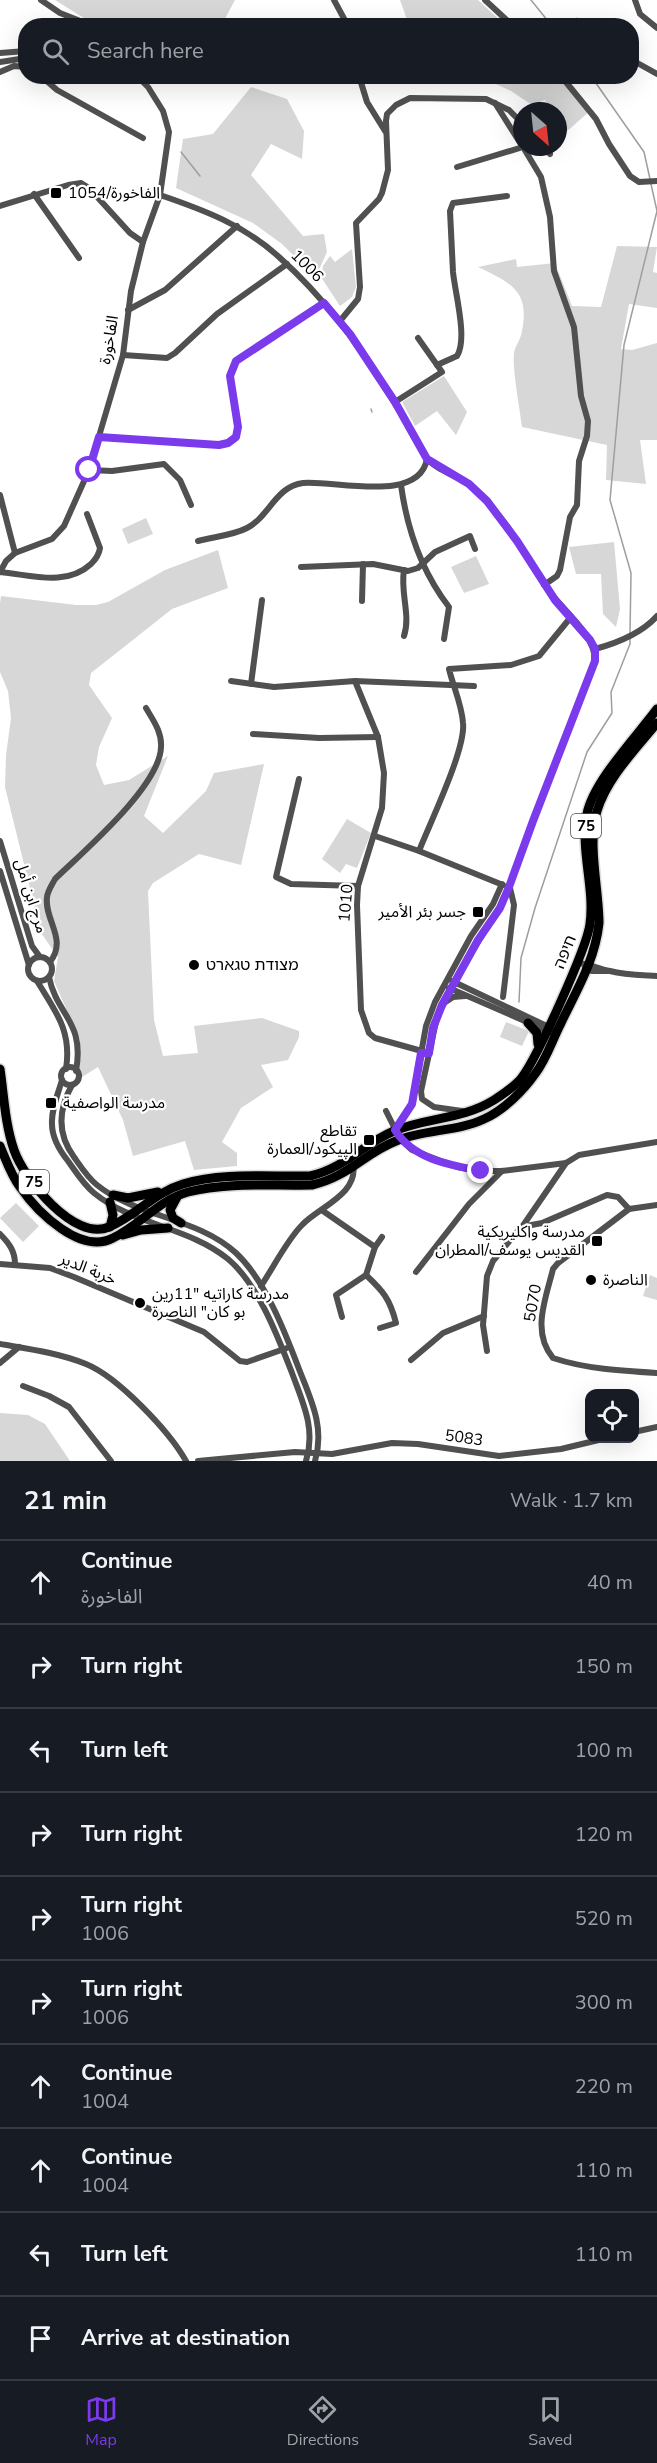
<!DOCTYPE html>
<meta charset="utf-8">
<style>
:root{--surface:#171b24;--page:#20242c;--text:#f1f3f6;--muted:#9ea1a6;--line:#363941;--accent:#7c3aed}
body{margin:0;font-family:"Nunito Sans","Noto Sans Arabic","Noto Sans Hebrew",sans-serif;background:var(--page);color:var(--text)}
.controls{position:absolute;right:18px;bottom:18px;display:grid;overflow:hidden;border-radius:12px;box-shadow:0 6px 24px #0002}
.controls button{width:54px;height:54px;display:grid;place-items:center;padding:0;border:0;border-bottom:2px solid var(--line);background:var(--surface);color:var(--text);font:30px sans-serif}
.compass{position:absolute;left:513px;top:102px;width:54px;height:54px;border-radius:50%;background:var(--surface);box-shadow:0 6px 24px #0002;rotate:153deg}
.stop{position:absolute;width:18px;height:18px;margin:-14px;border:4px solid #7c3aed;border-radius:50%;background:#fff}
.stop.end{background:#7c3aed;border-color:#fff;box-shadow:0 2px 6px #0008}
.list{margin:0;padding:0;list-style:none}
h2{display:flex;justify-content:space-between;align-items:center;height:78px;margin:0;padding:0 24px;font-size:26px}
h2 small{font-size:20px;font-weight:400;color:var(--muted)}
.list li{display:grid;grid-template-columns:39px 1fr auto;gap:18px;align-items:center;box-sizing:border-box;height:84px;padding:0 24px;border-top:2px solid var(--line)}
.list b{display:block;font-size:22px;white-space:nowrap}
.list p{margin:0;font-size:20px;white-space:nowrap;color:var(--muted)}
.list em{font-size:20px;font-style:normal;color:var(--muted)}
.icon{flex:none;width:33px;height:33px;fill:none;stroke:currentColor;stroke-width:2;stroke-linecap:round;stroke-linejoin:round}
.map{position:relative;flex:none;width:657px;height:1461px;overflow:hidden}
.search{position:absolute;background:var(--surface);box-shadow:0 6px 24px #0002;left:18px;right:18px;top:18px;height:66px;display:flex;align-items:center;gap:15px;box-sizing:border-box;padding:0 21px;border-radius:24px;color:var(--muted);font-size:22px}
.sheet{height:918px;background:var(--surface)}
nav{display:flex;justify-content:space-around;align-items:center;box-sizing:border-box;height:84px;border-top:2px solid var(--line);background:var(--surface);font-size:16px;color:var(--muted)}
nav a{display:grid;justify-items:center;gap:3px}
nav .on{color:var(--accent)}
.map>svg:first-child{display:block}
</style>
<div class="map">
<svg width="657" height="1461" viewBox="0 0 657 1461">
<rect width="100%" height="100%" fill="#fff"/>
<g fill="#d7d7d7">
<polygon points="55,0 235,0 221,26 165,26 164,23 160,26 95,25"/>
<polygon points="400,0 478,0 505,25 409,25"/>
<polygon points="442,77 557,77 591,110 565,133 558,121 558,111 551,111 545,100 532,105 511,91 487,80 445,80"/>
<polygon points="251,87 287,99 304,131 302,159 271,144 251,175 303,236 324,234 327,252 317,274 320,282 282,244 253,223 176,188 183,139 213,134"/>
<path d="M617,246L657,247L653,272L657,273V308L629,304L621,349L632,350L657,343V440H640L646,484L606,480L607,445L522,427C520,410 512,368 514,353C515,346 521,339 522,331C530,291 511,283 478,267L516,259L517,267L555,263L572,306L601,307Z"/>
<polygon points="352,249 356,287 352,297 340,306 321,277 323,266 330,256 335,262"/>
<polygon points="444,376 467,412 456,435 437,411 415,426 402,402"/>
<polygon points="146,518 153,534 128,544 122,529"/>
<polygon points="614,542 620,609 616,627 603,614 601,574 576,574 569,547"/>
<polygon points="218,550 228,588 172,609 91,673 89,685 112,718 99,747 96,765 104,785 129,780 168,756 144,816 163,833 206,791 214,773 264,764 241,865 199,854 153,883 148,891 154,1020 163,1056 198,1053 194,1026 262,1018 299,1031 299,1037 288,1060 261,1065 273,1087 241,1108 222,1142 237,1153 237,1166 194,1170 185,1141 133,1156 123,1120 98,1067 82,1077 77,1069 80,1049 79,1038 54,981 58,957 41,933 5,787 6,755 11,718 8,691 0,672 0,603 1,596 76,605 96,605 108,602 165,570"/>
<polygon points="476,556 489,584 464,593 451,567"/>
<polygon points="347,819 371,833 357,868 346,864 340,873 322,859"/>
<polygon points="506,1022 529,1031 522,1046 500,1037"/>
<polygon points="16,1203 39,1226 23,1242 0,1218"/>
<polygon points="650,1275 657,1278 657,1300 643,1296"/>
<polygon points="0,1413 28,1415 45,1424 70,1461 0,1461"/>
</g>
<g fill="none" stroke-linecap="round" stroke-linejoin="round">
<g stroke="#9e9e9e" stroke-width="1.5">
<polyline points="531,0 552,26"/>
<polyline points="591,76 644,152 650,179"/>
<polyline points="181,152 200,176"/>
<polyline points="371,409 372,412"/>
<polyline points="630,633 631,573 610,500 624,345 657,211 651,184"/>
<polyline points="519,1002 521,958 535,908 587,752 612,713 611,692 630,644 630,638"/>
</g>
<g stroke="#dbdbdb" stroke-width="12">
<g id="highway">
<polyline points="528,1023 537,1033 538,1044"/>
<path d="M0,1069C4,1096 5,1124 14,1150C24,1179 74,1242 109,1227C136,1216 153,1193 183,1184C223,1172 269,1177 310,1176C345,1168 363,1144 394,1131C427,1117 462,1120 494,1100C502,1095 512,1088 519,1081C535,1064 587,947 590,924C595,887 580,851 587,814C593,782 637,736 657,709"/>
<path d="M0,1146C6,1160 11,1175 20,1187C38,1213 81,1255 113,1238C140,1225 159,1200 188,1192C227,1182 271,1186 312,1185C350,1176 363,1154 396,1141C424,1129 457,1132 484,1119C504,1110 523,1091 535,1074C546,1060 552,1041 560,1025C576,991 595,961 599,923C599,890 587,843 597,811C607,778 635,750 657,723"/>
<polyline points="113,1195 128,1198 158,1192"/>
<polyline points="177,1197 170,1210 173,1218 181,1223"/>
<polyline points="110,1227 113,1215 110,1202"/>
<polyline points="123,1235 141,1230 168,1228"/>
</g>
</g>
<g stroke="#505050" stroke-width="6">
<polyline points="41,0 60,13 93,26"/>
<polyline points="334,0 348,26"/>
<polyline points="485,0 513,26"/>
<polyline points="635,0 640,14 657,28"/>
<polyline points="577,21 583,26"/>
<polyline points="0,53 26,51"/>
<polyline points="632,60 657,74"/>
<polyline points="0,62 26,58"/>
<polyline points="0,72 14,66 26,67"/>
<polyline points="41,76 57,90 143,138"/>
<polyline points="359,76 367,102 385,131"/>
<polyline points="561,76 596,119 609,144 630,176 639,182 657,181"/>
<polyline points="495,103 522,146"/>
<polyline points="545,147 550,154"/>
<polyline points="457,167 523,147 541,177 550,217 554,271 574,327 581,396 588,421 587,436 579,461 577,505 570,517 560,570 557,576 544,585"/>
<polyline points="34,194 79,258"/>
<path d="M160,195C204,210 244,225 279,257C326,299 362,348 394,402C406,420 414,440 426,457C435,470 458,476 471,486C502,513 523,549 544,584C559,608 595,632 595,661L533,821L509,887L499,908L462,968L437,1017L421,1091L422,1099L434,1107L462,1111"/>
<polyline points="0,206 68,185 81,183 89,188 130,233 143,242"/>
<polyline points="128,310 165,290 237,226"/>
<polyline points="340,321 358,299 360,287 356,223 379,199 382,193 388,170 386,121 387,114 396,105 410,98 486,99 509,110 522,123"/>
<polyline points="123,355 167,358 175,353 217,314 287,264"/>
<path d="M437,365L457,356C468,339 455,293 453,272C452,252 451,231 450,211L453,203L507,196"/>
<polyline points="395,402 442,372 418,338"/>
<polyline points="99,437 219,445 228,443 236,437 238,427 230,376 236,361 324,303"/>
<polyline points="89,470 112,471 164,464 180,480 191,505"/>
<path d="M401,485C407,529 422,572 449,607L444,639"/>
<polyline points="0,495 15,553"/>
<path d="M198,541C213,537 234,535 247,528C268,518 276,486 303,483C335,480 419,504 427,459"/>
<polyline points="301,567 373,564 408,571 418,568 435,552 470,536 475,549"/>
<path d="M404,570C400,593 411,615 404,636"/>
<polyline points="0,572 6,561 15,553 52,539 64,526 89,470 123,355 131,291 143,242 160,195 169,132 163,111 148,87 137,76"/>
<path d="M0,572C32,575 66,587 91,564C96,559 99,555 100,548L87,514"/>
<polyline points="362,601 363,564"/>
<path d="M595,649C617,643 642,633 657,616"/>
<polyline points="231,681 274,687 355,681 474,686"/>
<polyline points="355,681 378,737 384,773 382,808 358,886 357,905 361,1010 369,1033 375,1038 429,1053"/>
<polyline points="251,684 262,600"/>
<polyline points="253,734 319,738 378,737"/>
<polyline points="299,779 276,877 291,884 358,886"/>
<polyline points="375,836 419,851 503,885"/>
<polyline points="0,841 32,946 40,957"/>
<path d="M419,851C430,823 466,749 463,723C462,705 453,686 449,669L511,665L539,656L571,617"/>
<polyline points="0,871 29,965"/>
<circle cx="40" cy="969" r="12"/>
<path d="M50,962C68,939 44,920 47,897C48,890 52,885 55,879C84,851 160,786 161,747C162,732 153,720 146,708"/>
<path d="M578,963C590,964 598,969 610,971C625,975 641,975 657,976"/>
<polyline points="585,968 592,971 607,971"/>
<path d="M49,977C57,1016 85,1021 76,1071"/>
<path d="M37,981C56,1012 72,1031 66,1069"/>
<polyline points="452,981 551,1028"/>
<polyline points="449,988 550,1032"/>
<polyline points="503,997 514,905 510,888"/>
<polyline points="444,1003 453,997 465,996"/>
<circle cx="70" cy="1076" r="9"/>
<path d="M62,1080C58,1094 51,1110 52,1124C52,1138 60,1151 68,1161C76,1172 83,1184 94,1193C133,1225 189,1227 228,1259C258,1284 278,1337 292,1373C303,1403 316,1429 306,1461"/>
<path d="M72,1085C58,1110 57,1134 74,1157C81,1167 88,1178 97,1185C138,1218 197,1217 236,1253C265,1280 285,1332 299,1369C311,1400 325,1427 315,1461"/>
<polyline points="386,1111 400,1139 412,1150 457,1167 481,1171 502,1171 566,1163 579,1155 657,1142"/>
<polyline points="395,1130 412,1104 426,1026 435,1002 471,936 493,904 502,884"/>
<path d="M657,1205L629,1209L558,1263L553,1269C546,1298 531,1332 553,1358C586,1369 622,1371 657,1373"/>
<polyline points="323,1211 375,1247"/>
<polyline points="522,1227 566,1163"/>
<path d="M0,1234C9,1243 15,1251 15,1264"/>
<polyline points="0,1264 50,1268 74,1277 204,1332 240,1361 247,1362 287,1348"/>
<polyline points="416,1272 469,1204 502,1171"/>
<path d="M366,1275C383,1291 390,1299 396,1323L380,1328"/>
<path d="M261,1286C273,1268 287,1240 302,1225C319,1207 359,1194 353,1164"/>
<polyline points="342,1317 336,1295 366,1275 375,1247 382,1237"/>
<path d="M0,1344C29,1349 59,1353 86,1364C118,1377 169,1431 186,1461"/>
<polyline points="487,1351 483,1325 487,1276 493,1261 521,1227 542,1223 607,1195 618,1197 629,1209"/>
<polyline points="411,1360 443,1333 484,1316"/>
<polyline points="0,1363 19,1347"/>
<polyline points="23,1386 49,1396 69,1407 111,1461"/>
<polyline points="634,1432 657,1427"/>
<polyline points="198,1461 295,1452 332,1454 392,1443 418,1444 499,1456 561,1449 607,1438"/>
</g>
<use href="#highway" stroke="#000" stroke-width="9"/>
</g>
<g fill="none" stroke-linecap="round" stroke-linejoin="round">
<path stroke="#7c3aed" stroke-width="8" d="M89,470L99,437L219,445L228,443L236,437L238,427L230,376L236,361L324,303L350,334L395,402L427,459L469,484L487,501L517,541L555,600L590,640L595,649V661L533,821L509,887L500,908L478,940L442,1005L433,1028L429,1053H421L412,1104L395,1130C413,1159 449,1165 481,1171"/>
</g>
<g fill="#000" stroke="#fff" stroke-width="2">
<rect x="50" y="187" width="12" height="12" rx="3"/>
<rect x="472" y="906" width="12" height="12" rx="3"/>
<circle cx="194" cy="965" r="6"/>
<rect x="45" y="1097" width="12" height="12" rx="3"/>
<rect x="363" y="1134" width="12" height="12" rx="3"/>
<rect x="591" y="1235" width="12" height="12" rx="3"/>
<circle cx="591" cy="1280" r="6"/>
<circle cx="140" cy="1303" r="6"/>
</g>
<g text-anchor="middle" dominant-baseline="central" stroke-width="4.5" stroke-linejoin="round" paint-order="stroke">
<g fill="#fff" stroke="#4c4c4c" stroke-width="1.5">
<rect x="571" y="814" width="30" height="24" rx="4.5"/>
<rect x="19" y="1170" width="30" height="24" rx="4.5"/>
</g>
<g font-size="15" font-weight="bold" fill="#000">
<text x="586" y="826">75</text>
<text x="34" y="1182">75</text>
</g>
<g font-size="16" fill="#000" stroke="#fff" text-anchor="start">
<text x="68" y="193">الفاخورة/1054</text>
<text x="466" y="912" text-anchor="end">جسر بئر الأمير</text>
<text x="206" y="965">מצודת טגארט</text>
<text x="63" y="1103">مدرسة الواصفية</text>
<text x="357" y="1131" text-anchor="end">تقاطع<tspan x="357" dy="18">الپيكود/العمارة</tspan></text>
<text x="585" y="1232" text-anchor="end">مدرسة واكليريكية<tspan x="585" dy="18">القديس يوسف/المطران</tspan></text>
<text x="603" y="1280">الناصرة</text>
<text x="152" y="1294">مدرسة كاراتيه "11رين<tspan x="152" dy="18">بو كان" الناصرة</tspan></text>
</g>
<g font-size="16" fill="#000" stroke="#fff">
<text transform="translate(307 266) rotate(45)">1006</text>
<text transform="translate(109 340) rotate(-80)">الفاخورة</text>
<text transform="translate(31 896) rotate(73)">مرج ابن أمل</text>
<text transform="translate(346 903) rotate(-85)">1010</text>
<text transform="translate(565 952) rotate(-68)">חיפה</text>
<text transform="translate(88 1269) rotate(22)">خربة الدير</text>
<text transform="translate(533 1303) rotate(-80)">5070</text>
<text transform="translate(464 1438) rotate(8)">5083</text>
</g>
</g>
</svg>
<div class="controls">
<button><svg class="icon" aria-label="locate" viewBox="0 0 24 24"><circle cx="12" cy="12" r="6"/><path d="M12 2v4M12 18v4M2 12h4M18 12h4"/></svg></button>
</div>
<svg class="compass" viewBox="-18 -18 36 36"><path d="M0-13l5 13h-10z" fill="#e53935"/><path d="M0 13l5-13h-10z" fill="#9ea1a6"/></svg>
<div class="stop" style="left:89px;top:470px"></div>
<div class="stop end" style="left:481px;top:1171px"></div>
<div class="search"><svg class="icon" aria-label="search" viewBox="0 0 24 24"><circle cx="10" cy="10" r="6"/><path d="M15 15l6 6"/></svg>Search here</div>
</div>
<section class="sheet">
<h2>21 min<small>Walk · 1.7 km</small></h2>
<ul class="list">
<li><svg class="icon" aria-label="ahead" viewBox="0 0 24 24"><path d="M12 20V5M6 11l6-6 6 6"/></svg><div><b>Continue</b><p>الفاخورة</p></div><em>40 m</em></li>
<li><svg class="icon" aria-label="right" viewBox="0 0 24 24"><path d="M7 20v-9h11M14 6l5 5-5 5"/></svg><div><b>Turn right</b></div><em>150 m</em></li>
<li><svg class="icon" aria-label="left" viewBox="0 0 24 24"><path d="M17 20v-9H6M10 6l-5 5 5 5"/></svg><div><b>Turn left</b></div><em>100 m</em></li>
<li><svg class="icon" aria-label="right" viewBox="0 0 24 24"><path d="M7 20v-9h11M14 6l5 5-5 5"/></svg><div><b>Turn right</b></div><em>120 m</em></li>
<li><svg class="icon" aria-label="right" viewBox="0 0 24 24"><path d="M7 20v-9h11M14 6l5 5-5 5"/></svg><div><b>Turn right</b><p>1006</p></div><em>520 m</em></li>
<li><svg class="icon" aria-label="right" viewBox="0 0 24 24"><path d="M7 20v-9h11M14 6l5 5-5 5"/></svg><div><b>Turn right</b><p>1006</p></div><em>300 m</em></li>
<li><svg class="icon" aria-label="ahead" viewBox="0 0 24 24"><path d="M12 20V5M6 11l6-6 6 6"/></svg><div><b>Continue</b><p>1004</p></div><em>220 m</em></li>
<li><svg class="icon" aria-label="ahead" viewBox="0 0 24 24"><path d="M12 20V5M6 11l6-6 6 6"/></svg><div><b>Continue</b><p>1004</p></div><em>110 m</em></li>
<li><svg class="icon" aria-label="left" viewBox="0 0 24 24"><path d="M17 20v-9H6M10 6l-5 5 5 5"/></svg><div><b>Turn left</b></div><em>110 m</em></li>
<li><svg class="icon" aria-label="arrive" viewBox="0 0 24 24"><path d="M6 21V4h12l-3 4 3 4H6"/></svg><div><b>Arrive at destination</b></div></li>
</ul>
</section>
<nav>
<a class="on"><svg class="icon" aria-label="map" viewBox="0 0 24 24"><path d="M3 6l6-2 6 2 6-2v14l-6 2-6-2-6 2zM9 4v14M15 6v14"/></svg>Map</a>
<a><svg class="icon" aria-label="directions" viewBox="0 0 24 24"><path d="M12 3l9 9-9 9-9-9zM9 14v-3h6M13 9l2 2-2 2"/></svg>Directions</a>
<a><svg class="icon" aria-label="saved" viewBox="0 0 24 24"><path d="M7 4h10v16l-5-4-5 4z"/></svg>Saved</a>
</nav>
